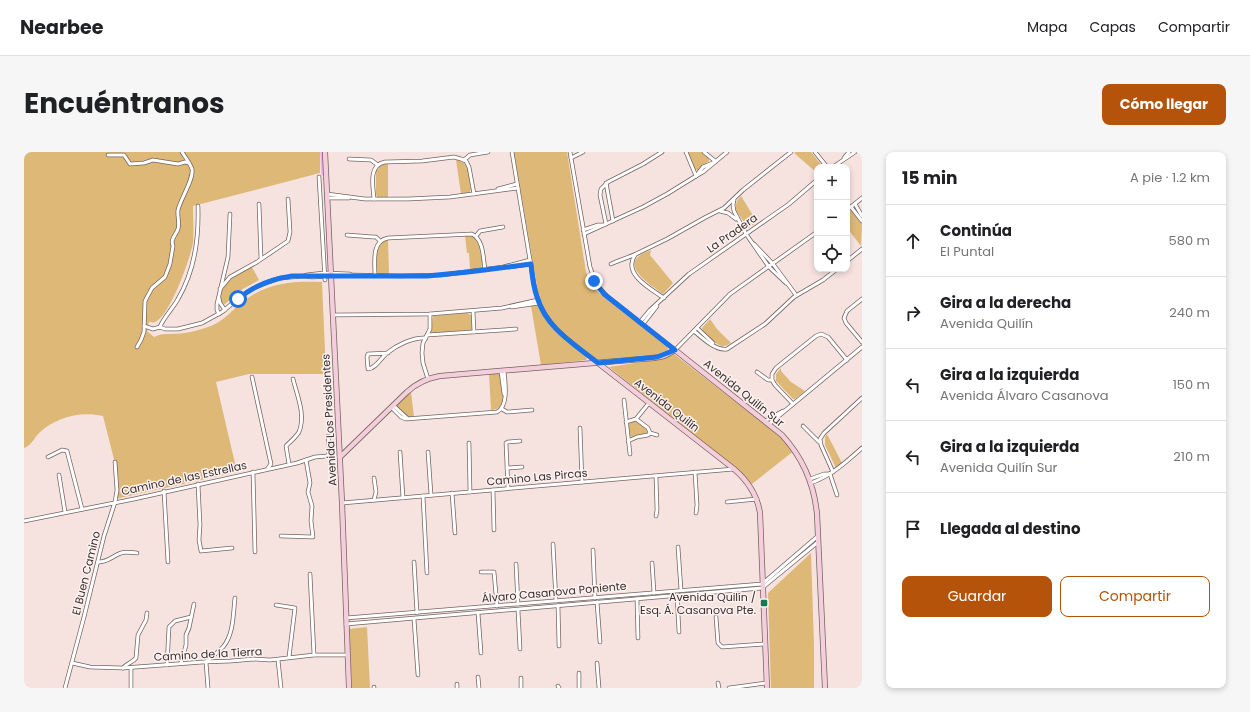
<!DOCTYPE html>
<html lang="es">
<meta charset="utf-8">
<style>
:root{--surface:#fff;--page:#f6f6f6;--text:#202124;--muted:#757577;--line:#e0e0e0;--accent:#b45309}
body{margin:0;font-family:Poppins,sans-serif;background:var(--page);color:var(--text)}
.controls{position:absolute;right:12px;top:12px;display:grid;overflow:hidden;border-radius:8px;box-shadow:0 2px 6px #0003}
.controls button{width:36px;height:36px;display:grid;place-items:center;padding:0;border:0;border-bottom:1px solid var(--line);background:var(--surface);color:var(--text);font:20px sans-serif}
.stop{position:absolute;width:12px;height:12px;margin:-9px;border:3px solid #1a73e8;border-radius:50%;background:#fff}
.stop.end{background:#1a73e8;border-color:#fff;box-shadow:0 1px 4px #0008}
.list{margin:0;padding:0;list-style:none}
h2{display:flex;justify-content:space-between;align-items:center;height:52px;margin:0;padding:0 16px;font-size:17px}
h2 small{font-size:13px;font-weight:400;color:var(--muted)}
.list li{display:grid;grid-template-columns:26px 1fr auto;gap:12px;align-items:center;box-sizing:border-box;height:72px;padding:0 16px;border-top:1px solid var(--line)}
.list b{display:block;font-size:15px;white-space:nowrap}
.list p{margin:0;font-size:13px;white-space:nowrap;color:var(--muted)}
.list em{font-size:13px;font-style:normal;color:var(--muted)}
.actions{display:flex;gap:8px;padding:12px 16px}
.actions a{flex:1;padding:9px 0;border:1px solid var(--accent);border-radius:8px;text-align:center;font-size:14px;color:var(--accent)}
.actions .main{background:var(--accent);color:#fff}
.icon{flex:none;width:22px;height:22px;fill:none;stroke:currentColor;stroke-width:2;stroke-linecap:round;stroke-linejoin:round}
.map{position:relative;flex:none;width:838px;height:536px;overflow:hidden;border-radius:8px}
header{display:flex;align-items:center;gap:24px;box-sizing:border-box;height:56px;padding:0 20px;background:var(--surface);border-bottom:1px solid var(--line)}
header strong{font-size:19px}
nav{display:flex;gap:22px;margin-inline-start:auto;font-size:14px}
.intro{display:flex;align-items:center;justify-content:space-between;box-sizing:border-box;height:96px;padding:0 24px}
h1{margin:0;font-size:28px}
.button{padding:10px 18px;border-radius:8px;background:var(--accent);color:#fff;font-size:14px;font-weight:700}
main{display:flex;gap:24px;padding:0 24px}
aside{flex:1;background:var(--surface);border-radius:8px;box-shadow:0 2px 6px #0003}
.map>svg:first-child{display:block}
</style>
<header>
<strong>Nearbee</strong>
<nav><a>Mapa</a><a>Capas</a><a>Compartir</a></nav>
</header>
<div class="intro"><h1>Encuéntranos</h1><a class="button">Cómo llegar</a></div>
<main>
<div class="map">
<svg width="838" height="536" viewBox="0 0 838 536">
<rect width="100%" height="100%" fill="#f6e3e0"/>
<g fill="#deb876">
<path d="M0,0H296V21L169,54C169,66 170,79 169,91C166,107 146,164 131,170C129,171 126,170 125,170L123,179L130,185C140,180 150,183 160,181C169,180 178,177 187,174C200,169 210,156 221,148C246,130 269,129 298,130L302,222H225L192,230L213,320L91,347L95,333L94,323L79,264C55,259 33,265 15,281C10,286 7,294 0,296Z"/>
<polygon points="490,0 543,0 562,120 569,136 643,194 644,198 631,203 575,208 571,206 536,179 528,171 522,162 515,146"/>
<polygon points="663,0 678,0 685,6 685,9 675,18 671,18"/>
<polygon points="772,0 787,0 799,15 793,15 793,21 770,1"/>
<path d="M432,8C446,8 445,27 447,37L446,40L437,42Z"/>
<polygon points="364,11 364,46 353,45 352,42 352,19 357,13"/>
<polygon points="717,44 733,70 724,76 711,57 713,49"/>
<polygon points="825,59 828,59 838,73 837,94 823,76 823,61"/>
<path d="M444,83C448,84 451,85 453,88C457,94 460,110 457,116L446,118L445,101H443L441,84Z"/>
<path d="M364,88L365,122H354L353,119C353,108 350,91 364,88Z"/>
<path d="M627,98L626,103L649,131L639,142C630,135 599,117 615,104C618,101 623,100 627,98Z"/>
<path d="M228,115L235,128L217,138L201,152L197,151C195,130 213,123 228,115Z"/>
<polygon points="511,153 514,154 528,175 561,203 563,206 562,208 517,213 507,154"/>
<polygon points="443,161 447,163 448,177 447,178 409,181 407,180 409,164"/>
<path d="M686,167L693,177L707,191C694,200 689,186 679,179L678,176Z"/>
<polygon points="650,202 763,290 771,298 728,332 713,318 585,215 637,207"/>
<polygon points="757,216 757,219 767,230 781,239 771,247 769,247 752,229 752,222"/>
<path d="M465,222H476C478,235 487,256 467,258Z"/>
<polygon points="387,240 390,265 385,265 372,255 373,253"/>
<polygon points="611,268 622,277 623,281 607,285 605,284 605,271"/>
<polygon points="803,282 818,311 812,316 801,293 801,285"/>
<polygon points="787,401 790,493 790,536 747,536 744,441"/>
<polygon points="343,475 346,536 328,536 325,477"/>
</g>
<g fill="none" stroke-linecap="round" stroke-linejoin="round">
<polyline stroke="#f9ade8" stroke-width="3.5" points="298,0 299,22"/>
<g stroke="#736461" stroke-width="4.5">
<g id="street">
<path d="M488,0L510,132C517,173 544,187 574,211"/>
<polyline points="546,0 566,115 572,132 583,144 651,198 706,142 793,80"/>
<polyline points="662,0 672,24"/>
<polyline points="680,0 691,9"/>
<polyline points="791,0 803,15"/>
<polyline points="84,3 100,3 106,12 120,11 129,8 154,12 161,10 165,11"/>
<polyline points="547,6 559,0"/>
<polyline points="820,6 825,0"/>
<polyline points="325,7 347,8 354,13"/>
<polyline points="440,8 446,3 464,0"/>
<polyline points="809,15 831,0"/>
<polyline points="672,24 679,15 691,10"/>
<polyline points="295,25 301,128"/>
<polyline points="582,31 589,69"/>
<polyline points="474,37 493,32"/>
<polyline points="303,42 341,47 384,47 426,45 494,36"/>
<polyline points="303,46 325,46"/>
<path d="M350,47C349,34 344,13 361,10L398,9L430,5L437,7L442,9L445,15L450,42"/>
<polyline points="710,48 709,53 710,59 722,82 745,115 762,131"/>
<polyline points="235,52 237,107"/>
<polyline points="831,52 838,64"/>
<polyline points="827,55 838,69"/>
<polyline points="823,58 838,46"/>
<polyline points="696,59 704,61 712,67"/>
<polyline points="582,72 576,43 577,37 584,30 619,12 638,0"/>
<polyline points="559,78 574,73 579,73"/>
<polyline points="560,82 619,55 643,42 672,24 679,20 703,0"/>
<polyline points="323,83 349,85 352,85 356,89"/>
<polyline points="452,84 456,79 479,75"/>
<polyline points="730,92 749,112 772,143"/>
<path d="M611,103C598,122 627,137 640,146"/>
<polyline points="823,109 838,97"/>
<path d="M587,112C596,108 609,104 616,100L643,87L682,65L700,56L719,38L767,0"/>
<polyline points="485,115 507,112"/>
<polyline points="282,123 300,121 326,122"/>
<path d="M351,124C351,111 347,89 364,86L448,82C460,88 459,106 461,118"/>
<polyline points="196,137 206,125 233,110 264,89 266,80 264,47"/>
<polyline points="195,146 196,151 201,158"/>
<polyline points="838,147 823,159 820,166 822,171 838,190"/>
<polyline points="488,155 515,151"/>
<polyline points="449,159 450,180"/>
<polyline points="195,162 193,158 193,152 204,105 206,62"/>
<polyline points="309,163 406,162 478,156 514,148"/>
<polyline points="616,170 626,158 665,122 765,52 793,28"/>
<polyline points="619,172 633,154"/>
<polyline points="120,174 129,177 136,175"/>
<polyline points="136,175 141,177 154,177 178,171 198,160 216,145 228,137 244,130 256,126 280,124 288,125 329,123 376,124 418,123 479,115 506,108"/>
<path d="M136,175C139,166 150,155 154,147C171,118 175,87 174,54"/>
<polyline points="673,176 689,191"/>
<path d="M670,179C678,186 692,199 703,197L741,172L770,145L799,128L813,117"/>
<polyline points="403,183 492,177"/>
<path d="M113,195L117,188L120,180L121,149L128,136L141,125L146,112L149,94C146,87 152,83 154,77C156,71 153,64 154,58C157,46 170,27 168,17C166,11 161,5 158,0"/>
<path d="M364,201L344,202L343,205L344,217C351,217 357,206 363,201C373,193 389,185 402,186"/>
<polyline points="477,219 480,242"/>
<polyline points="733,220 744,228 748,228"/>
<polyline points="228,225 247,312 244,316"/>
<polyline points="404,227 399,211 398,201 399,191 406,177 406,162"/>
<polyline points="600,248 606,302"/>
<polyline points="769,252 751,233 748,228 748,222 752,216 792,184 797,182 804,185 823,208"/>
<polyline points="369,253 383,266"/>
<path d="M367,255L377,265L382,267L473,260C485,254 481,230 480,219"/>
<polyline points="478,257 483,260 508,258"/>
<polyline points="741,269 759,259"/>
<polyline points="602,270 612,267 625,251"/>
<polyline points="745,272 838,195"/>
<polyline points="779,274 795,290"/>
<polyline points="556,276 558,330"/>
<polyline points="626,281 633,283"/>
<polyline points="604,289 613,285 624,283 626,281 624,276 612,267"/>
<polyline points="445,291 446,340"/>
<polyline points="376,300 379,346"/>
<polyline points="404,300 407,343"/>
<polyline points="24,305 38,298 43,299 58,357"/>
<path d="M265,312L262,294C266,290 272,285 275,280C282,263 273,243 269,227"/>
<polyline points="483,316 498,315"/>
<polyline points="229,320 231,400"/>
<polyline points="671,320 673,353 672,361"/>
<polyline points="809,320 797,293 796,287 800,281 838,246"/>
<polyline points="806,322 813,343"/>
<polyline points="35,323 41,360"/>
<polyline points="632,324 633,358 632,364"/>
<polyline points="350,326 352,340 350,348"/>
<polyline points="786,327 800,322 805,322"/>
<path d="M787,331C808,323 821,311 838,296"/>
<polyline points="174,332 176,373 175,388 177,399 208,396"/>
<polyline points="484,336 482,291 484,290 496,289"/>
<polyline points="469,338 470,378"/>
<polyline points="140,339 144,410"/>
<polyline points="428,341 431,381"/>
<polyline points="399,344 403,421"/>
<polyline points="703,350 733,347"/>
<polyline points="318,351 710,317"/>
<polyline points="0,369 110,347 273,311 291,305 303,304 306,300 304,284"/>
<polyline points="257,384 289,385 287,369 288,354 284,340 286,331 282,308"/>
<polyline points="529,392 532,449"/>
<polyline points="654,395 657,438"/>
<polyline points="569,398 571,446"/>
<path d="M74,410C85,410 88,404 97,401C102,399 108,401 113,401"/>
<polyline points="390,410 393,461"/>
<polyline points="628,411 630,441"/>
<polyline points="492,412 494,452"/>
<polyline points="457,420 470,420 473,454"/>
<polyline points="286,422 290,503"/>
<polyline points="653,443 655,480"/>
<polyline points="613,447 614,486"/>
<polyline points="573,450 576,490"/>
<polyline points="252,453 271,456 265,505"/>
<polyline points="534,454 535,494"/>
<polyline points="494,458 496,497"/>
<polyline points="454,461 457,501"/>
<polyline points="692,465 694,491 698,495 741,492"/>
<polyline points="322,466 738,432 794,384"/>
<polyline points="390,467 394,523"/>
<polyline points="322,472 738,436 794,390"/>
<polyline points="254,508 257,536"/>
<polyline points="48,511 66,515 99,516 179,510 207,509 230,507 246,508 290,503 321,503"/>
<polyline points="157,511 162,493 162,483 165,476 170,452"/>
<polyline points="573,511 575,536"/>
<polyline points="143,513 145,475 151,469 167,465"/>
<path d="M99,516C103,511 108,511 112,506L114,483L122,468L123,461"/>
<polyline points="107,516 107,536"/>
<polyline points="555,521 555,536"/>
<polyline points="454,525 455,536"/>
<polyline points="497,526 497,536"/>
<polyline points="694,531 695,536"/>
<polyline points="433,532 433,536"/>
<polyline points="534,534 535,536"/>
<polyline points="350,535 350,536"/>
<polyline points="41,536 60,465 80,384 91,350 93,338 91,310"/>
<path d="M184,536L182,510C188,505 194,500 199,495C210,482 209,462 211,446"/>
<polyline points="705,536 742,531"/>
</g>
</g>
<g stroke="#736461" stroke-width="6">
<g id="secondary">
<polyline points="301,0 318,351 325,536"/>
<path d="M574,211L710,317C724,329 733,342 736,361L743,536"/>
<path d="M316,305L383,240C393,231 403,226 416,224L630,206L640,204L651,198L758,283C779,306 790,331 793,362L801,536"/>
</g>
</g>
<use href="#street" stroke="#fff" stroke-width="3"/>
<use href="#secondary" stroke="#f5cedc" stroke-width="4.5"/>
</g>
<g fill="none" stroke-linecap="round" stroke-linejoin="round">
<path stroke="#1a73e8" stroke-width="5" d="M214,147C229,134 248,127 268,124H403L444,120L507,112C508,123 509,134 513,145C522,176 550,192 574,211L633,205L651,198L580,142L570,129"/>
</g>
<rect fill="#15784f" stroke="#fef2f1" stroke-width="1.5" x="736" y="447" width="8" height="8" rx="2"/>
<g text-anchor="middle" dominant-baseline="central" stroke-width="3" stroke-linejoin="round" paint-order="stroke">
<g font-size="11" fill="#362f2e" stroke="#fef2f1">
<text transform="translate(708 81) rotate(-35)">La Pradera</text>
<text transform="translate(720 241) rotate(39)">Avenida Quilín Sur</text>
<text transform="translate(643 253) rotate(38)">Avenida Quilín</text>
<text transform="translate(305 268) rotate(-93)">Avenida Los Presidentes</text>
<text transform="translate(513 325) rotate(-5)">Camino Las Pircas</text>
<text transform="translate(160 326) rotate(-12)">Camino de las Estrellas</text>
<text transform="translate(62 421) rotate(-76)">El Buen Camino</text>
<text transform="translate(530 440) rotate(-5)">Álvaro Casanova Poniente</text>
<text transform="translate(184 502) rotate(-3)">Camino de la Tierra</text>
</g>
<g font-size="11" fill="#362f2e" stroke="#fef2f1" text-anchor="end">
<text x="732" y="445">Avenida Quilín /<tspan x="732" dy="13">Esq. Á. Casanova Pte.</tspan></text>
</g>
</g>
</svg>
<div class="controls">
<button>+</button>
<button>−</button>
<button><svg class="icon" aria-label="locate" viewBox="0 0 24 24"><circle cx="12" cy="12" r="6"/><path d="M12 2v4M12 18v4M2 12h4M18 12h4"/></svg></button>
</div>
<div class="stop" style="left:214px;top:147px"></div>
<div class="stop end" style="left:570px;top:129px"></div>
</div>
<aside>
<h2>15 min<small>A pie · 1.2 km</small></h2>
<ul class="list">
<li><svg class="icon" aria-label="ahead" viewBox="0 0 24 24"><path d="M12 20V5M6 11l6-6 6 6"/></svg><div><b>Continúa</b><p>El Puntal</p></div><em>580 m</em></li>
<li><svg class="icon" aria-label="right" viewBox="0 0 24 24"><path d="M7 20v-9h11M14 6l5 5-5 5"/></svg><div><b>Gira a la derecha</b><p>Avenida Quilín</p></div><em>240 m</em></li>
<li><svg class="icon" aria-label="left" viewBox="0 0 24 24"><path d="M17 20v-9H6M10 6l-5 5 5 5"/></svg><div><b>Gira a la izquierda</b><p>Avenida Álvaro Casanova</p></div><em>150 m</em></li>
<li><svg class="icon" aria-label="left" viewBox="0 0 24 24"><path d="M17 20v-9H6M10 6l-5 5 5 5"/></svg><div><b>Gira a la izquierda</b><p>Avenida Quilín Sur</p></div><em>210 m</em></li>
<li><svg class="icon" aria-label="arrive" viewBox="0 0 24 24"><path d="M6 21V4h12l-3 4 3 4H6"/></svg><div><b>Llegada al destino</b></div></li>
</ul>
<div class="actions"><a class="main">Guardar</a><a>Compartir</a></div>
</aside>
</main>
